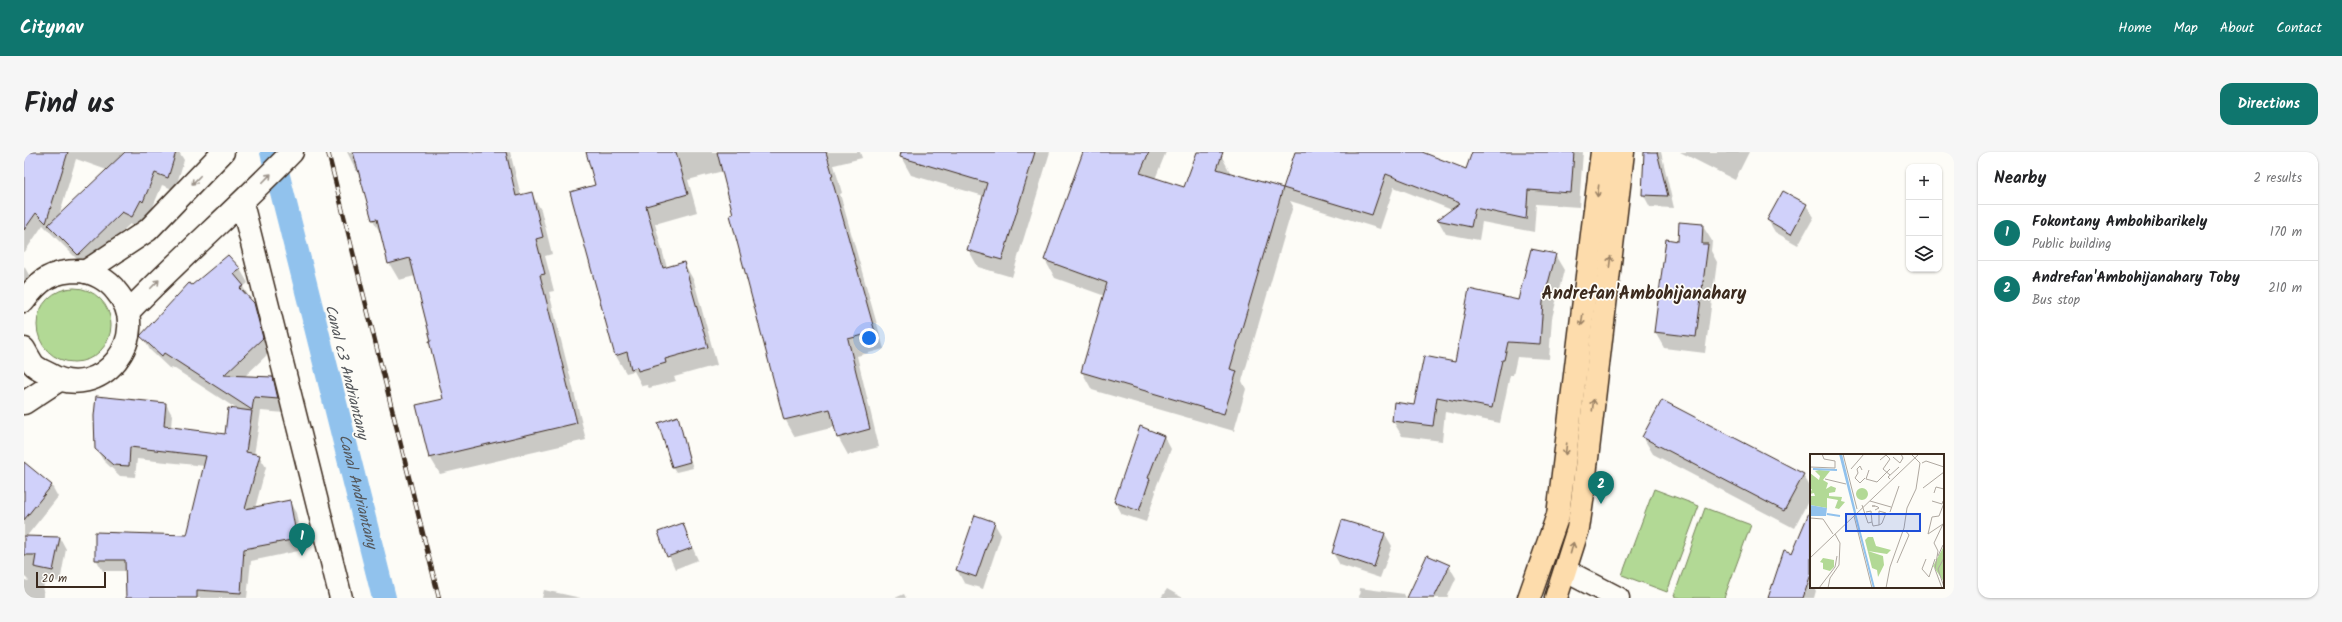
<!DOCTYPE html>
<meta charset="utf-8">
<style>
:root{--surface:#fff;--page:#f6f6f6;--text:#202124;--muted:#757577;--line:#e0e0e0;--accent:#0f766e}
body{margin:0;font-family:Kalam,sans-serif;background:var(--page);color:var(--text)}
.controls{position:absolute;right:12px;top:12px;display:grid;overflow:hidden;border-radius:8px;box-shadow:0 1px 3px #0004}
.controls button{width:36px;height:36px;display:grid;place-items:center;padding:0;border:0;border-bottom:1px solid var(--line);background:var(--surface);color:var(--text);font:20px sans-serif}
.scale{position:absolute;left:12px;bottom:10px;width:70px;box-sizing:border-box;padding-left:4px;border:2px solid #3b2a1e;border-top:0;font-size:11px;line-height:14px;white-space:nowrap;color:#3b2a1e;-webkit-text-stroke:3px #fdfcf7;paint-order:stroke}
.you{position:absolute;left:845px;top:186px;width:14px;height:14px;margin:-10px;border:3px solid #fff;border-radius:50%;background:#1a73e8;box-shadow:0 0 0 6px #1a73e833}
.badge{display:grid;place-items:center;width:26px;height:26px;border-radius:50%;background:var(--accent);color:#fff;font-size:13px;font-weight:700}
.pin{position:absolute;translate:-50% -33px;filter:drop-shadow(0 1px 2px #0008)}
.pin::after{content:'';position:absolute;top:21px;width:14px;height:12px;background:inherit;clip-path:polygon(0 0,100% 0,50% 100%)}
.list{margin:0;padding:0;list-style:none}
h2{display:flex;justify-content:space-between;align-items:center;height:52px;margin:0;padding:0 16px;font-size:17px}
h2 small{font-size:13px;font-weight:400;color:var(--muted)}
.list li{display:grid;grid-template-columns:26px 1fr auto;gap:12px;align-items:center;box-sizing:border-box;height:56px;padding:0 16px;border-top:1px solid var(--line)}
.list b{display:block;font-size:15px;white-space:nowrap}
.list p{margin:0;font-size:13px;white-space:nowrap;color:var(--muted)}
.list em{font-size:13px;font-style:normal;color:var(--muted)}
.icon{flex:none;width:22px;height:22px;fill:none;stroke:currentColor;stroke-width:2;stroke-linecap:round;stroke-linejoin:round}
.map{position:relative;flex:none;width:1930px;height:446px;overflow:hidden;border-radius:12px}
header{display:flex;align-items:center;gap:24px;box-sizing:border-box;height:56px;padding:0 20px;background:var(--accent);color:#fff}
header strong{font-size:19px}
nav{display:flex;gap:22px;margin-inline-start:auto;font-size:14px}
.intro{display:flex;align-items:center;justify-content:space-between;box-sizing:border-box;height:96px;padding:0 24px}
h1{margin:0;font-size:28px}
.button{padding:10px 18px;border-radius:12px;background:var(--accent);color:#fff;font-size:14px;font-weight:700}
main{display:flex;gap:24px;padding:0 24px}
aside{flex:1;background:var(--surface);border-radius:12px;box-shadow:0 1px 3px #0004}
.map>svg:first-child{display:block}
</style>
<header>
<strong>Citynav</strong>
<nav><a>Home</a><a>Map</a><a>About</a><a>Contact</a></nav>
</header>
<div class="intro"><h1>Find us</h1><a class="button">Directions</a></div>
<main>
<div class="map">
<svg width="1930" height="446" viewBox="0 0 1930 446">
<rect width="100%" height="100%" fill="#fdfcf7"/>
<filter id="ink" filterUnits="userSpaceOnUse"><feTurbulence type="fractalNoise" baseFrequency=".025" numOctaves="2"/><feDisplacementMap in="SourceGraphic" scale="8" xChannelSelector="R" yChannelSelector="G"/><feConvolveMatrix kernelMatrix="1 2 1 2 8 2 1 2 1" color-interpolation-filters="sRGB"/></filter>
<g filter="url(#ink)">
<g fill="#b2d995" stroke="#76825a">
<circle cx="50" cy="173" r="37"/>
<polygon points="1630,337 1675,354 1643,440 1598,423"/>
<polygon points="1681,356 1727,373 1700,446 1657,446 1650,444"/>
</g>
<g fill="#0003" fill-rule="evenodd">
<path d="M0,0H155L160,8L151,38L138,33L126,62L124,60L115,77L106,72L61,115L19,73L0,101ZM52,7L83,18L35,64Z"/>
<polygon points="323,0 486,0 497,44 507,41 517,58 528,102 521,104 530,139 525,140 562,288 416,322 406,305 420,247 391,124 375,128 365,111 358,84 349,68 338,30"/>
<polygon points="563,0 836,0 838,6 810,13 818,41 816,42 860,197 833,204 855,295 824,303 814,285 811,275 771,285 761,267 699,19 664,28 673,60 631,72 643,116 660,111 670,129 693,213 650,225 652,229 625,236 623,233 618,234 610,219 602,221 592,204 573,34"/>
<polygon points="878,0 1026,0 988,125 954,115 944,97 960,44 887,23 877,5"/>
<polygon points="1074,0 1142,0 1131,27 1161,36 1174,0 1192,0 1197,3 1207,22 1260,37 1274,0 1395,0 1443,18 1449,0 1559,0 1555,55 1512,52 1510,80 1458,70 1455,88 1422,82 1414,68 1428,58 1370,35 1356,77 1266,49 1269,54 1218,229 1222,237 1210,279 1068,238 1058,220 1081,144 1031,126 1021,108"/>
<polygon points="1621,0 1637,0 1650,56 1626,55 1619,42"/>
<polygon points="1656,0 1725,0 1711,28"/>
<polygon points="1782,53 1790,65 1774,93 1751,80 1744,68"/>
<polygon points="1678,73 1688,89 1687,99 1693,110 1681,201 1640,196 1631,180 1655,90"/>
<polygon points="1531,103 1540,118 1528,166 1525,207 1493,205 1489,223 1486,223 1476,271 1421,260 1418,289 1378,284 1369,269 1391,254 1495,149"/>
<polygon points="0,114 5,123 0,135"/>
<polygon points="216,117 224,131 219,135 238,166 246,200 220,225 248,226 256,240 261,261 237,259 230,303 235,304 242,315 231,356 265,349 272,361 279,398 227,409 223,446 103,446 102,419 79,419 72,407 164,384 181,314 113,307 111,325 96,324 79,308 72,296 142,252 148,263 147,276 202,283 216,259 148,215 146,217 126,198 118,184 168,135"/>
<polygon points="653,266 669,316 652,320 648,314"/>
<polygon points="1140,284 1147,297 1131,338 1132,340 1122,370 1098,362 1091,350"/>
<polygon points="1619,285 1779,323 1787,336 1787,344 1770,376 1629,302"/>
<polygon points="0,316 28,334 34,345 2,385 36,386 42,397 36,430 20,427 19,446 0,446 0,428 5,429 0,424"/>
<polygon points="1787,362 1787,435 1793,435 1790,446 1745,446"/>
<polygon points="1319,369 1361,382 1368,394 1356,426 1316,413 1309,401"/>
<polygon points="970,371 977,383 959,437 940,431 933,418"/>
<polygon points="658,372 674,408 651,417 635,381"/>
<polygon points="1425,414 1432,426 1423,446 1384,446"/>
<polygon points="1336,436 1380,442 1382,446 1335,446"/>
<polygon points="1143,437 1159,446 1137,446"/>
<polygon points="520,438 557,446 518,446"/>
<polygon points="880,442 882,446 871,446"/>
</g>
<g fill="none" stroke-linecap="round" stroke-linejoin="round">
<polyline stroke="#6f859a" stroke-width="7" points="258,16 297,178 367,446"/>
<path stroke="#91c2ed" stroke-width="24" id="s1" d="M248,0L360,446"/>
</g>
<g fill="#d0d1fa" stroke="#3b2a1e">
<polygon points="0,0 44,0 22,71 12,61 0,78"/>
<polygon points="101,0 152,0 144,26 131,21 119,50 117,48 108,65 98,60 54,103 24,73"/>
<polygon points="329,0 482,0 492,44 508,40 519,85 512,87 521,122 516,123 553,271 405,306 392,253 419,247 405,189 407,189 386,106 364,112 353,67 348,68"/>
<polygon points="562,0 652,0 664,42 622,54 639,116 660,110 684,195 641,207 642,211 614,219 613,215 607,217 603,200 591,204 546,40 571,33"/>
<polygon points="693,0 802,0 809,24 807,24 851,180 824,187 846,277 813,286 806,257 760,268 706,63 709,62"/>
<polygon points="877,0 1011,0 978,108 943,98 963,31 876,5"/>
<polygon points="1059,0 1125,0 1116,21 1160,35 1173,0 1199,0 1193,17 1259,36 1206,217 1213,219 1200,262 1057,220 1083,131 1020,108"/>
<polygon points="1271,0 1398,0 1442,17 1448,0 1550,0 1547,41 1504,38 1502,67 1451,56 1447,75 1413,68 1436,51 1362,22 1348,63 1259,36"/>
<polygon points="1620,0 1633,0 1644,44 1618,43"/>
<polygon points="1759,39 1783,52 1767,82 1743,68"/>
<polygon points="1655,70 1679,72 1678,92 1684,92 1672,185 1630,180 1642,87 1654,89"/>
<polygon points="1507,97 1532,102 1519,150 1516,192 1484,190 1480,208 1478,208 1468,256 1413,245 1409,274 1368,269 1370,250 1390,253 1400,204 1431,210 1445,137 1494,148"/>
<polygon points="204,103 217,117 210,122 220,134 216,136 230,151 239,186 200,223 249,225 254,247 230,245 228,258 140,201 138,204 116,184 165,131 168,133"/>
<polygon points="72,244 142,251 140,274 201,282 204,256 228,259 222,300 236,303 221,357 266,348 273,387 220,397 217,441 173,438 173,446 102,446 101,408 71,408 71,380 163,383 182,304 106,295 105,314 89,313 71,297 70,264"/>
<polygon points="1638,248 1780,322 1760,359 1618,285"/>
<polygon points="654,264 666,310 648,315 634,271"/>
<polygon points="1116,274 1140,284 1124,326 1126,327 1115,359 1090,350"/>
<polygon points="0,310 28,333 0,368"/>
<polygon points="1787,356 1787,422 1779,446 1744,446 1760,398 1768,401"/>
<polygon points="951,363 971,370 952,425 932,418"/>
<polygon points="1318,368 1361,381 1350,415 1308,401"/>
<polygon points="659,371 668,396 643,405 634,380"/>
<polygon points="0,384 36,385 29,419 10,415 12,403 0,403"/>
<polygon points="1403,403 1426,413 1410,446 1383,446"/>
</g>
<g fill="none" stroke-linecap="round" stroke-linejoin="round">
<g stroke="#3b2a1e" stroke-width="25">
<g id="minor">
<polyline points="218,51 317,446"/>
<polyline points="1542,419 1594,446"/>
</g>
</g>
<g stroke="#3b2a1e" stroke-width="25">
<g id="secondary">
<polyline points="61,120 124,78 199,0"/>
<path d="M0,149C16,127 28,119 56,119C69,120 84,128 92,139C131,183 76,253 25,222C20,219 13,217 9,212C6,208 3,202 0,197"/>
<path d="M104,160C157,105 215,55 268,0"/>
<polyline points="0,251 35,228"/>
</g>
</g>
<g stroke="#3b2a1e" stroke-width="25">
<g id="primary">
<polyline points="1505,446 1534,363 1578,0"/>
<polyline points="1532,446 1554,377 1558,349 1599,0"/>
</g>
</g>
<use href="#minor" stroke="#fdfcf7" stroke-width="22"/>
<use href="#secondary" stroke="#fdfcf7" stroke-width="22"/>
<use href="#primary" stroke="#fddcac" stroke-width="22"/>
<g stroke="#3b2a1e" stroke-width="4.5">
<polyline id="rail" points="304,0 415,446"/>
</g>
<use href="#rail" stroke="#fdfcf7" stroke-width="3" stroke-dasharray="9" stroke-linecap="butt"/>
</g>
<defs><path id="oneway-shaft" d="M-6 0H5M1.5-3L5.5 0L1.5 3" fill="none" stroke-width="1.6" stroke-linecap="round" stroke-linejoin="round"/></defs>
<g stroke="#9c938a">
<use href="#oneway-shaft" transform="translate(243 26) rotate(-46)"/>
<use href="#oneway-shaft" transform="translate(172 28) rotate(134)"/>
<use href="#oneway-shaft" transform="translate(131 132) rotate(-46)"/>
</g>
<g stroke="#9c8365">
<use href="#oneway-shaft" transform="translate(1574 39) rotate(97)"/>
<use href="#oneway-shaft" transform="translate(1586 110) rotate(-83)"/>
<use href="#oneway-shaft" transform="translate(1558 168) rotate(97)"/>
<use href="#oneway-shaft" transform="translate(1569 253) rotate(-83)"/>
<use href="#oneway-shaft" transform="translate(1542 297) rotate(97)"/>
<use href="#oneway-shaft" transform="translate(1548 396) rotate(-75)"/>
</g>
</g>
<g text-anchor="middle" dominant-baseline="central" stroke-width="3.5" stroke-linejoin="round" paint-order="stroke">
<g font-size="15" font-style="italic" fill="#55585c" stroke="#fdfcf7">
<text transform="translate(322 220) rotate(76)">Canal c3 Andriantany</text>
<text stroke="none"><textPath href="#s1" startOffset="350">Canal Andriantany</textPath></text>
</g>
<g font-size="18" font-weight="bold" fill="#3b2a1e" stroke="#fdfcf7">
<text x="1620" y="142">Andrefan'Ambohijanahary</text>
</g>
</g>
<g transform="translate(1786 302)">
<rect width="134" height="134" fill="#fdfcf7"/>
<path d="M9,16L20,17L13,26L18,29L16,35L21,32L26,34L25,38L19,39V42L32,43L31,47L35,48L29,55L25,54L28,46L17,44V54L0,51V42H5L4,39L0,40L2,35H0V19L9,26L10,22L5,17ZM46 40a6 6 0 1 1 12 0a6 6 0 1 1-12 0ZM58,83H63L66,92L81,96L77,100L58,97L73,102L74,111L68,123L67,116L62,114L55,86ZM134,92V128L123,112ZM13,104L24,106V113L20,117L13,115V109L10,108Z" fill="#b2d995"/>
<path d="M0,51L17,54L16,62H0Z" fill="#91c2ed"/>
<path fill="none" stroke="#91c2ed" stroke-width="2" d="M30,0L64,134M31,0L45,58M3,15L27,16M17,60L30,62M46,63L64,134"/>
<path fill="none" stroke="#afa8a0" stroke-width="1" d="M33,0L47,55M83,3L90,9L93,4L91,0M70,6L76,1L80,5L73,15L80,21M112,9L116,7L134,13M0,13L25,14V7L14,5L12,0M41,15L54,0M52,16L50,12L47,15L48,19L45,24L50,29L55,24M59,16L56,25L67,28L80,15M15,25L36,30M80,25L78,23L89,13M113,34L134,18M124,39L126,33L134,35M60,47L81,53M122,47L132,50L133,47M52,51L58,69L62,68L63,72L69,71L71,70L72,69L76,59L69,57V71M65,56L69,54L68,53L65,52H62H65M56,58L61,57L62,68M80,58L89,32M44,62L62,134M0,64L13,65L23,80M133,70L118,80L122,63L129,62L134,49M128,102L133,91M0,104L109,0M134,104L128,115L134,133M116,105L112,115L119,123L125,105M87,109L99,81L95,76M9,134L25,113L27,102M18,134L20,124L29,111L30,89L25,80M76,134L80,113L94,74L97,54L106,35L110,9L101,0M132,134L125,115L128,97L124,89L133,70"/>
<path fill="#1d4ed8" fill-opacity="0.15" stroke="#1d4ed8" stroke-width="2" d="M36,60H110V77H36Z"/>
<rect width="134" height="134" fill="none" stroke="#3b2a1e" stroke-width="2"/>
</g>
</svg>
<div class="controls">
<button>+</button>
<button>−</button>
<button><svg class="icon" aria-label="layers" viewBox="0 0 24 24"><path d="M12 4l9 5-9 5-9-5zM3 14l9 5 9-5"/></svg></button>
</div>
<div class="scale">20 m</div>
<div class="you"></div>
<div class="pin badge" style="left:278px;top:404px">1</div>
<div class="pin badge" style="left:1577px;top:352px">2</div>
</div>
<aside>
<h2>Nearby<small>2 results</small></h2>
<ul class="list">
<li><span class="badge">1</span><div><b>Fokontany Ambohibarikely</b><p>Public building</p></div><em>170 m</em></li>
<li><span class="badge">2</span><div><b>Andrefan'Ambohijanahary Toby</b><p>Bus stop</p></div><em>210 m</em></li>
</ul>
</aside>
</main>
